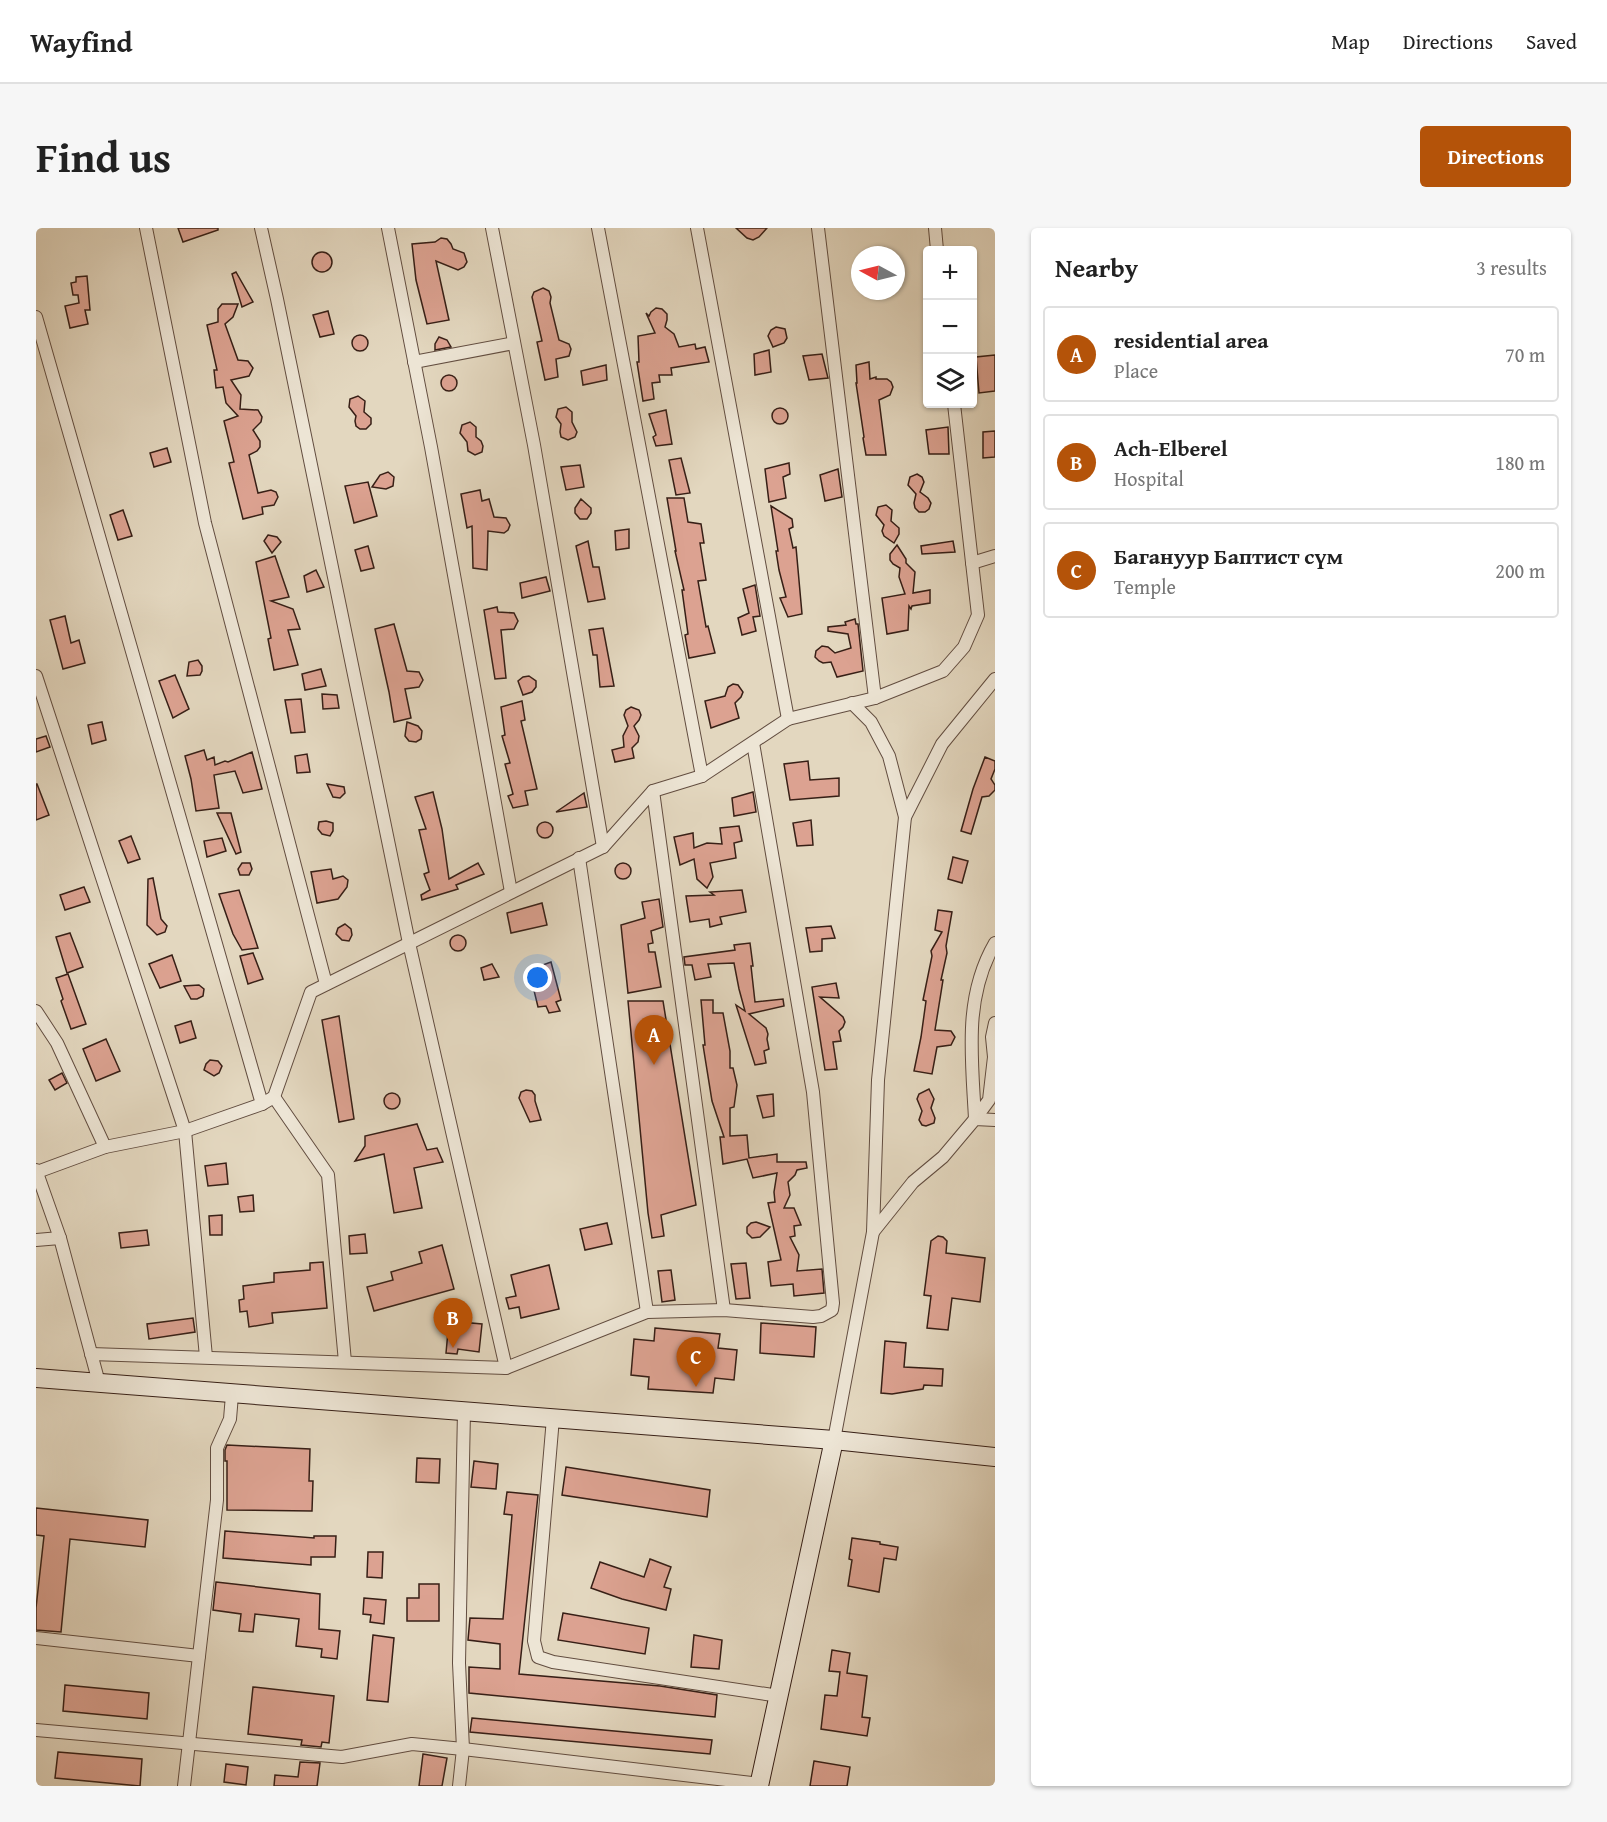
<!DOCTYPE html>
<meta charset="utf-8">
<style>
:root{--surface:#fff;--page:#f6f6f6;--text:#222;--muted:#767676;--line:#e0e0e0;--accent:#b45309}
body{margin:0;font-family:"Gentium Book Plus",serif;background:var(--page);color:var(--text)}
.controls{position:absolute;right:18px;top:18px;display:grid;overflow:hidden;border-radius:6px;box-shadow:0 2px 4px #0004}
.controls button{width:54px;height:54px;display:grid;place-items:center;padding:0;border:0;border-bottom:2px solid var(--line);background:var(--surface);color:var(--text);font:30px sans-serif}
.compass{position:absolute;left:815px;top:18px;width:54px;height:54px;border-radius:50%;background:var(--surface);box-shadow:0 2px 4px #0004;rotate:277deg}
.you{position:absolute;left:502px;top:750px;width:21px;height:21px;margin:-15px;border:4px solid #fff;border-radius:50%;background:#1a73e8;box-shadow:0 0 0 9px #1a73e833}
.badge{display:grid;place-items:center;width:39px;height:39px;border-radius:50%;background:var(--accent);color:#fff;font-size:20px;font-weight:700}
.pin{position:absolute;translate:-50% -50px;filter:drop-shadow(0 2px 3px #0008)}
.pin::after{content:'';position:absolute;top:32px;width:21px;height:18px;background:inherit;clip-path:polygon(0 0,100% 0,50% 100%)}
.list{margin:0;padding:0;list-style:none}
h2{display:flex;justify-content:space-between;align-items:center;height:78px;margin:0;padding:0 24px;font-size:26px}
h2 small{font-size:20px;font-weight:400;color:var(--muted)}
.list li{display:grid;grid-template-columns:39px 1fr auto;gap:18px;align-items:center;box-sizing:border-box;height:96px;margin:0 12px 12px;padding:0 12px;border:2px solid var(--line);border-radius:6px}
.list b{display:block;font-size:22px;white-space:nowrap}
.list p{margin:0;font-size:20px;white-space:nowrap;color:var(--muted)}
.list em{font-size:20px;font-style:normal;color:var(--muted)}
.icon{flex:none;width:33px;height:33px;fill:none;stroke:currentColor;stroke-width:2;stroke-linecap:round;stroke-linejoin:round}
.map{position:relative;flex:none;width:959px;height:1558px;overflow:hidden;border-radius:6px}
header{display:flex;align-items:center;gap:36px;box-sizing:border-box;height:84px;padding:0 30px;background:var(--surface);border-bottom:2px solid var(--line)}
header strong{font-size:28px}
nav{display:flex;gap:33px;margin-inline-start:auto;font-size:21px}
.intro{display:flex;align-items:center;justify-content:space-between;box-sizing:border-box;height:144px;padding:0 36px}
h1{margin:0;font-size:42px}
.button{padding:15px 27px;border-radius:6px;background:var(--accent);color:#fff;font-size:21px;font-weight:700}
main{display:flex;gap:36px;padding:0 36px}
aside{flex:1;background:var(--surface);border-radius:6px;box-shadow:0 2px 4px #0004}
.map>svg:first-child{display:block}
</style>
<header>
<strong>Wayfind</strong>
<nav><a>Map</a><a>Directions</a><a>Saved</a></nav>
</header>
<div class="intro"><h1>Find us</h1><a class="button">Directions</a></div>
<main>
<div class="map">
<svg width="959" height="1558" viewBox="0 0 959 1558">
<rect width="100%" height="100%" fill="#e3d7bf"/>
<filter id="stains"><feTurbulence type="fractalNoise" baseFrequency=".00333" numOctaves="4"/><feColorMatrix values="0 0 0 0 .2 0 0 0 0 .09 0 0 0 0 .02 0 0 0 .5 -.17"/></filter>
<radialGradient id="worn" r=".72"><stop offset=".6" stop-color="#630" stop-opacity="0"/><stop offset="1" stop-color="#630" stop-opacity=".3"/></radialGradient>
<g fill="#dca291" stroke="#371f16" stroke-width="1.5">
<polygon points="142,0 182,0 182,2 147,14"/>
<polygon points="700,0 731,0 723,9 717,12 711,10"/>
<polygon points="405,10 411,11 415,16 417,21 428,25 431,34 428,39 422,42 400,33 413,92 391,96 380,52 376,16 399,14"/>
<circle cx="286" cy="34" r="10"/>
<polygon points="200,44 217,74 206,79 196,46"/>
<polygon points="51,48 54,82 49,82 52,96 34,100 29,78 43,75 42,67 37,67 35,55 40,54 40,49"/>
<polygon points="507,60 513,63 515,69 514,75 523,112 533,116 535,121 533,128 520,131 522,149 509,152 501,114 506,113 496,69 498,64"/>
<polygon points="186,76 202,76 197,89 189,96 202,132 212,133 217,140 213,148 195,152 205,167 204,181 222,182 226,189 225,194 217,202 224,213 224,219 221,223 213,227 222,265 235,262 240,264 242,269 238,277 226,279 227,286 207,291 193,235 198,234 188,193 202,188 190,175 187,159 180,160 178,142 181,142 171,97 182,94 182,81"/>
<polygon points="620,80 626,81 631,86 631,92 629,99 638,106 643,119 659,116 660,121 669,119 673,134 635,140 636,147 623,147 624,154 616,155 618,171 607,173 601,134 603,134 602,108 619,105 610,85 613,88 615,84"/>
<polygon points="292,83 298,106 284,109 277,87"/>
<polygon points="740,99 749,101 751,110 748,115 737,119 732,108 735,102"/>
<circle cx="324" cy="115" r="8"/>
<polygon points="403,109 411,112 415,119 399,122 399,116"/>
<polygon points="733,122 735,144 719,147 718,126"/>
<polygon points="786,126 792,150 773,152 767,128"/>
<polygon points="959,127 959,163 943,165 940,129"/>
<polygon points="833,134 834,151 840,149 840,151 851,151 855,154 857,159 854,167 843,172 850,227 830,227 827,210 828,209 820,155 821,155 820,137"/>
<polygon points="570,137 571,152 547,157 545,143"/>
<circle cx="413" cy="155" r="8"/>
<polygon points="322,168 329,173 328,184 335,190 335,196 330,201 324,201 320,198 319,193 320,188 313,179 314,171"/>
<polygon points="530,179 536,184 536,194 541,204 539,209 532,212 525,209 524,204 525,196 520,189 522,181"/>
<circle cx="744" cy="188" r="8"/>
<polygon points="630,182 636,216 620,218 617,209 620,207 613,186"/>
<polygon points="434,194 440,199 440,209 445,213 447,218 446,224 439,227 432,223 431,214 424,205 426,197"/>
<polygon points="912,199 913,226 893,226 890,202"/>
<polygon points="959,203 959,229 947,230 947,204"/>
<polygon points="131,220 135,234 118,239 114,225"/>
<polygon points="645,230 654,265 640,267 633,232"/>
<polygon points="753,235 754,246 747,249 750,270 733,274 729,241"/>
<polygon points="544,237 548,259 530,262 525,239"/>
<polygon points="802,241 806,269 789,273 784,247"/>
<polygon points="352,244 358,249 357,258 350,261 336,259 344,247"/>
<polygon points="881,246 886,249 888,254 884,264 892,270 895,275 893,281 889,284 883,284 879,280 878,275 880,266 872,257 874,249"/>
<polygon points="332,254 341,288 318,295 309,258"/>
<polygon points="444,262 446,273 453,271 458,289 470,290 474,297 472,302 468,305 452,303 451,342 437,340 436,298 431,300 425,266"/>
<polygon points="631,270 648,270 652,294 665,296 668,315 664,315 670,352 662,353 670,399 672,398 679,425 653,430 649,407 652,406 646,362 648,362 639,323 640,323"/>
<polygon points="545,271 555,280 555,285 551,291 544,291 539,285 539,280"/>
<polygon points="850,277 856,282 855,293 863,300 863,306 858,315 848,308 846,303 848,297 840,287 842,279"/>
<polygon points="735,278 756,291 757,299 753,301 757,320 760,319 766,386 752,389 744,370 750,369 743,342 740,323 742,323"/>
<polygon points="87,282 96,308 82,312 74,287"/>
<polygon points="593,301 593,320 580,322 579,303"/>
<polygon points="232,307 241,309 245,314 236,325 228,313"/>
<polygon points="552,313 557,339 563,339 569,371 552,374 540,318"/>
<polygon points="917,313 919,324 886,326 885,318"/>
<polygon points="861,317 870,331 870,335 879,344 877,365 894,362 894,375 876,378 875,381 873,378 872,402 851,406 846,370 869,366 863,349 864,340 857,336 854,332 854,326"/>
<polygon points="332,318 338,340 325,343 319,322"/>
<polygon points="239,328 253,369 235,373 257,381 264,401 252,402 262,437 238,442 232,411 235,410 220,334"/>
<polygon points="280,342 288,359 271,364 268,348"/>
<polygon points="510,349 514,363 486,370 484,355"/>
<polygon points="719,357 724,388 717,389 720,403 706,407 702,390 713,385 707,361"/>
<polygon points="461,379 462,384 478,385 482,393 478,401 465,402 470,450 459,451 448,382"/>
<polygon points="29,388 35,415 43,412 49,435 27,441 14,392"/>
<polygon points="819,391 820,396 822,396 827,443 801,449 795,434 787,435 783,433 779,429 780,423 786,418 792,419 799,425 815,420 812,406 792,403 792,399 810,397 809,394"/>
<polygon points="358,396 371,443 383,444 387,452 383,459 369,461 375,490 358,494 353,464 339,401"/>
<polygon points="567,400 578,458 564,459 561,427 557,427 553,402"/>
<polygon points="162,432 166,438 166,443 164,447 151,448 153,434"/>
<polygon points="285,441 290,458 269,462 266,446"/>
<polygon points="139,447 153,481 137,490 123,453"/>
<polygon points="493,448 500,453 500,459 496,464 487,467 482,453 487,449"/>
<polygon points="697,456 702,457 707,464 705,469 699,475 703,490 675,500 669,473 689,468 692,459"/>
<polygon points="286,466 301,467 303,480 287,481"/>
<polygon points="265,471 269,504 255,505 249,472"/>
<polygon points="486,473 489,492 485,493 501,561 489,563 492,577 477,580 472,568 477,566 469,536 474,535 466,508 469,507 465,479"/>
<polygon points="595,479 603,482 605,487 603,492 598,498 603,508 602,514 596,520 598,530 579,534 576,522 588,519 587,508 592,498 588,487 590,482"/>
<polygon points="66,494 70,512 56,516 52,497"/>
<polygon points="371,494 382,498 386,503 385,511 380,514 373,513 369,508"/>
<polygon points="10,508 14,519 0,524 0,511"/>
<polygon points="168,522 171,532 178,529 179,537 189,533 192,534 216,524 226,561 207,565 199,543 178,547 183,580 160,583 155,551 149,528"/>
<polygon points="271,526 274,544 261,545 259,528"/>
<polygon points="949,529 959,533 959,541 955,551 959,557 959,562 953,568 946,569 935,606 925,603 937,561"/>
<polygon points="772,533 774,552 803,550 803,568 754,572 748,536"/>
<polygon points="0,556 1,556 13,587 0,592"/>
<polygon points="291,556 308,559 309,565 304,570 297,569"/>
<polygon points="397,564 406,601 413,651 442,635 448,646 420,657 422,661 386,672 385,667 394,662 388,646 393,644 383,602 390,601 379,569"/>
<polygon points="717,564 720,584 698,588 696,570"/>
<polygon points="548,565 551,579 520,584"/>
<polygon points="181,585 195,585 205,624 200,626"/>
<polygon points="775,592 777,617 761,618 757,595"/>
<polygon points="290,593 297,595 297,603 294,608 286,606 282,601 283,594"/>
<circle cx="509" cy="602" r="8"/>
<polygon points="703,598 706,613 698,615 700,630 674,635 677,649 671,660 661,651 658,631 644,637 638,609 657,605 658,620 671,615 686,616 684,600"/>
<polygon points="95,608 104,631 92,635 83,613"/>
<polygon points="186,610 190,623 171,629 168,613"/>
<polygon points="917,629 932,633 926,655 912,651"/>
<circle cx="587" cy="643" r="8"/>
<polygon points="206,635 214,635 216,641 213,647 204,647 202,641"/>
<polygon points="295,641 297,651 307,648 312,652 311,659 302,671 281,675 275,644"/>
<polygon points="117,650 125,691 131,698 129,704 121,707 111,697 112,651"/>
<polygon points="48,659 54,674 29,682 24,667"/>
<polygon points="203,662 222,720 206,722 197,706 183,666"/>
<polygon points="706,662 710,684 684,689 686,696 674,699 673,691 654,694 650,668 678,667 674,664"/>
<polygon points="623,671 627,699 615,703 617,715 612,716 613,724 619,724 625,759 592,765 585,697 609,690 606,674"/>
<polygon points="506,675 511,697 475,705 471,685"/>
<polygon points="902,682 916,684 910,718 911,725 905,752 907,752 899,802 915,803 919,809 915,817 901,819 896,846 878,843 885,809 890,773 887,772 896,728 895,723 906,704 899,702"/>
<polygon points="309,696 315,701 316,707 313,713 306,712 300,706 302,700"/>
<polygon points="795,698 799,710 786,711 786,723 774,724 770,700"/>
<polygon points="34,705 47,739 31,745 20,709"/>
<circle cx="422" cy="715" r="8"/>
<polygon points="714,715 717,738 715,738 719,774 747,771 748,778 713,786 730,800 732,806 731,811 733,821 728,823 730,835 719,837 700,777 709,783 703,761 698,735 672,736 675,749 659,752 656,737 649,737 648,729 699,722 698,717"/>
<polygon points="217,725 227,751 212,756 204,728"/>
<polygon points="136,727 145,753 124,760 113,736"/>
<polygon points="515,734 525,772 520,774 524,783 513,785 510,778 502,779 493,742"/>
<polygon points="456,736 463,749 448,752 445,740"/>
<polygon points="32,746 50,796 35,801 25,773 27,771 20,750"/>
<polygon points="800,755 803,770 784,769 807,789 809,794 807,799 803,803 805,813 797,814 801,841 789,842 776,759"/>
<polygon points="163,757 168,761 167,768 161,771 155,771 148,758"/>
<polygon points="665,772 677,772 677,785 687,785 694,823 694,840 697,840 701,857 698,879 694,880 694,908 711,907 713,930 741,926 741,934 770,934 771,940 761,942 759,947 752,954 754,967 748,980 758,980 765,997 758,998 759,1008 754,1009 763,1027 761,1043 786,1041 788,1065 758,1068 757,1056 735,1058 732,1034 745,1032 732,975 739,974 738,964 741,945 717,950 711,931 687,936 684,909 688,909 676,873 667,817 669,817"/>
<polygon points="592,773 627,773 660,977 625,987 628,1008 616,1010 612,985"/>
<polygon points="303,788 318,891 303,894 286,792"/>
<polygon points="155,793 160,810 144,815 139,798"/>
<polygon points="70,811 84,843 60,853 47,821"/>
<polygon points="174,832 182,833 186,838 183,845 178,848 168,842 170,836"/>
<polygon points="26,845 31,855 19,862 13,852"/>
<polygon points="893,861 898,871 895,880 899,890 898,895 890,898 886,897 883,892 886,883 881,871 883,866"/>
<polygon points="490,862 496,863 499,867 499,873 505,892 494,894 483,870 485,864"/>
<circle cx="356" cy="873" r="8"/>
<polygon points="737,866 738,888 727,890 721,868"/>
<polygon points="381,896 391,922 401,920 407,934 378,940 386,980 358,985 348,926 319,933 329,918 329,908"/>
<polygon points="190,935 192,956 172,958 169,938"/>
<polygon points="217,967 218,983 204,984 202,969"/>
<polygon points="186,987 186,1007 174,1007 173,988"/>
<polygon points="720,994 734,999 724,1009 716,1010 711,1005 711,999 715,995"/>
<polygon points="571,995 576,1016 549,1022 544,1001"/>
<polygon points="111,1002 113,1017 85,1020 83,1005"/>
<polygon points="329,1006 331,1025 314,1026 313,1008"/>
<polygon points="902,1008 907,1009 911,1013 910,1025 949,1030 944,1074 916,1070 912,1102 891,1100 895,1068 888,1067 895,1013"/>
<polygon points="406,1017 418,1061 338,1083 331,1059 357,1052 355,1044 386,1035 383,1024"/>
<polygon points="287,1034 291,1080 236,1085 237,1095 213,1099 211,1083 204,1084 203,1072 208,1071 207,1058 238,1054 238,1045 274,1042 274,1035"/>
<polygon points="710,1035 714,1070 700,1071 695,1036"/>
<polygon points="513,1037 523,1081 485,1090 483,1079 473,1081 470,1070 480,1068 475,1047"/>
<polygon points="635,1042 639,1072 626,1074 622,1043"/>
<polygon points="157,1090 159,1104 113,1111 111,1096"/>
<polygon points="413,1093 446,1096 443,1124 422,1121 421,1126 410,1125"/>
<polygon points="725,1095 780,1099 778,1129 724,1125"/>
<polygon points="619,1100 684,1106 682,1120 701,1122 698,1152 679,1150 677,1165 612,1161 613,1149 595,1147 598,1111 618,1113"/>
<polygon points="849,1113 870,1115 868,1139 907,1141 906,1158 888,1157 887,1161 856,1166 845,1165"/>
<polygon points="191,1217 274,1221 273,1253 277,1253 276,1283 191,1282 191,1233 189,1233 189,1222"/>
<polygon points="381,1230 404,1231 403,1255 380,1254"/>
<polygon points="438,1233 462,1236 460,1261 435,1259"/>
<polygon points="530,1239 674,1262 671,1289 526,1267"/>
<polygon points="471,1264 502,1267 483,1446 624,1458 681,1467 679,1489 433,1465 433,1439 464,1441 464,1416 432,1412 434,1390 467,1391 476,1287 468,1286"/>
<polygon points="0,1280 112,1292 109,1319 34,1311 25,1404 0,1402 0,1380 8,1308 0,1307"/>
<polygon points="189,1303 278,1310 278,1308 300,1308 299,1329 275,1329 275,1337 187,1330"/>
<polygon points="816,1310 844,1314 844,1316 862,1319 860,1332 848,1330 843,1364 812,1358 816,1332 813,1331"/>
<polygon points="332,1324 347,1324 346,1350 331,1349"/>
<polygon points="614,1331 635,1339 628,1359 635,1361 630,1382 586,1371 555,1360 564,1334 608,1349"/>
<polygon points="180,1354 284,1366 283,1401 304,1403 301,1431 285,1429 286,1421 260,1418 263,1391 219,1386 217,1404 203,1403 205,1386 177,1382"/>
<polygon points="383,1356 403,1356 403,1393 371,1393 371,1370 383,1370"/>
<polygon points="328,1370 350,1372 348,1396 334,1394 335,1387 327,1386"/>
<polygon points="527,1385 613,1400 609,1426 522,1412"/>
<polygon points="337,1407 358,1410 352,1474 331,1472"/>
<polygon points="658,1407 686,1412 683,1441 655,1439"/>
<polygon points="796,1422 814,1425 811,1445 831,1448 826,1489 834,1490 831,1508 785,1501 789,1467 801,1468 804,1444 793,1443"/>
<polygon points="29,1457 113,1465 111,1491 27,1483"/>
<polygon points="217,1459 298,1468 293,1515 286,1514 285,1519 265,1517 266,1512 212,1506"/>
<polygon points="436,1490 676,1512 674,1526 434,1504"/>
<polygon points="22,1524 106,1531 104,1558 19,1550"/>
<polygon points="387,1526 411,1530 406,1558 383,1558"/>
<polygon points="778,1533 814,1539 811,1558 774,1558"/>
<polygon points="264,1534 284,1535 281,1558 238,1558 239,1547 262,1549"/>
<polygon points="190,1536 212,1539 210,1557 188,1554"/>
</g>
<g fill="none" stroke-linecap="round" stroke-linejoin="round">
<g stroke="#624d40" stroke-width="14">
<g id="minor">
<polyline points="110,0 169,295 290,756"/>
<polyline points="225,0 241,71 373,715 470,1140"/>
<polyline points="352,0 395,219 475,664"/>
<polyline points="456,0 498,217 567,619"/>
<polyline points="562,0 666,548"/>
<polyline points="661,0 752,491"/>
<polyline points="782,0 839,470"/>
<polyline points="899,0 901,22"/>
<polyline points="0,89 226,876"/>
<polyline points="378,134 478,115"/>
<polyline points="936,335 959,328"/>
<polyline points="0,448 149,903 170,1129"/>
<polyline points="816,475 835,494 853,528 869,589"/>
<polyline points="617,563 688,1082"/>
<polyline points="543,630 611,1084"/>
<polyline points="0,783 21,815 69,919"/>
<polyline points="238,869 292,947 309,1134"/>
<path d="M939,891C936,830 927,770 959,715"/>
<polyline points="939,891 953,872 958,829 956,809 959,795"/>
<polyline points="0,942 24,1010 63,1155"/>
<polyline points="1,944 69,919 149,903 226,876 238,869 275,764 567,619 617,563 666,548 752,491 839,470 907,443 928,419 942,387 918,176"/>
<polyline points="837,1004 877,954 907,929 939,891 959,892"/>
<polyline points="0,1012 24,1010"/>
<polyline points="55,1126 470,1140 611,1084 688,1082 777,1089 785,1088 796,1082 797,1075 777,864 717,515"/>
<polyline points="517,1190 498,1413 502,1429 517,1434 743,1468"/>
<polyline points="798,1212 837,1004 842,852 869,589 906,516 959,451"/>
<polyline points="0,1410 163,1428"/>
<polyline points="0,1502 306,1529 376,1516 427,1521 724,1556"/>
<polyline points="148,1558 181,1272 181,1220 194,1191 196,1167"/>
<polyline points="423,1558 427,1521 423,1435 428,1183"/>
</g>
</g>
<g stroke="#371f16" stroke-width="20">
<g id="secondary">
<polyline points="0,1150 798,1212 959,1229"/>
<polyline points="723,1558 798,1212"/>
</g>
</g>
<use href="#minor" stroke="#ede5d5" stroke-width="12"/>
<use href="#secondary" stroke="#ede5d5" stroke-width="18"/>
</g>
<rect width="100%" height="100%" filter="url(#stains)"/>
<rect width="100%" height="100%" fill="url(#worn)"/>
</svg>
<div class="controls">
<button>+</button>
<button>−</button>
<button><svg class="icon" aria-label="layers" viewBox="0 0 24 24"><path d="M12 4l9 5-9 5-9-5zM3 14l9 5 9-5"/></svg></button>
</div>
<svg class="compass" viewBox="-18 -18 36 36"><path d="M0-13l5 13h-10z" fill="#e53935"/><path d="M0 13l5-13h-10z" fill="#767676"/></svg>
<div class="you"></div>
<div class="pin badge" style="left:618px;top:837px">A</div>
<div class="pin badge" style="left:417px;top:1120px">B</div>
<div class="pin badge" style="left:660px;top:1159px">C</div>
</div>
<aside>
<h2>Nearby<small>3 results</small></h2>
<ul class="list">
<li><span class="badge">A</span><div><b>residential area</b><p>Place</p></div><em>70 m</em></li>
<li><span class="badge">B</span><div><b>Ach-Elberel</b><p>Hospital</p></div><em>180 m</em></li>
<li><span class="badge">C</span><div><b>Багануур Баптист сүм</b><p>Temple</p></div><em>200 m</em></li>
</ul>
</aside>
</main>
